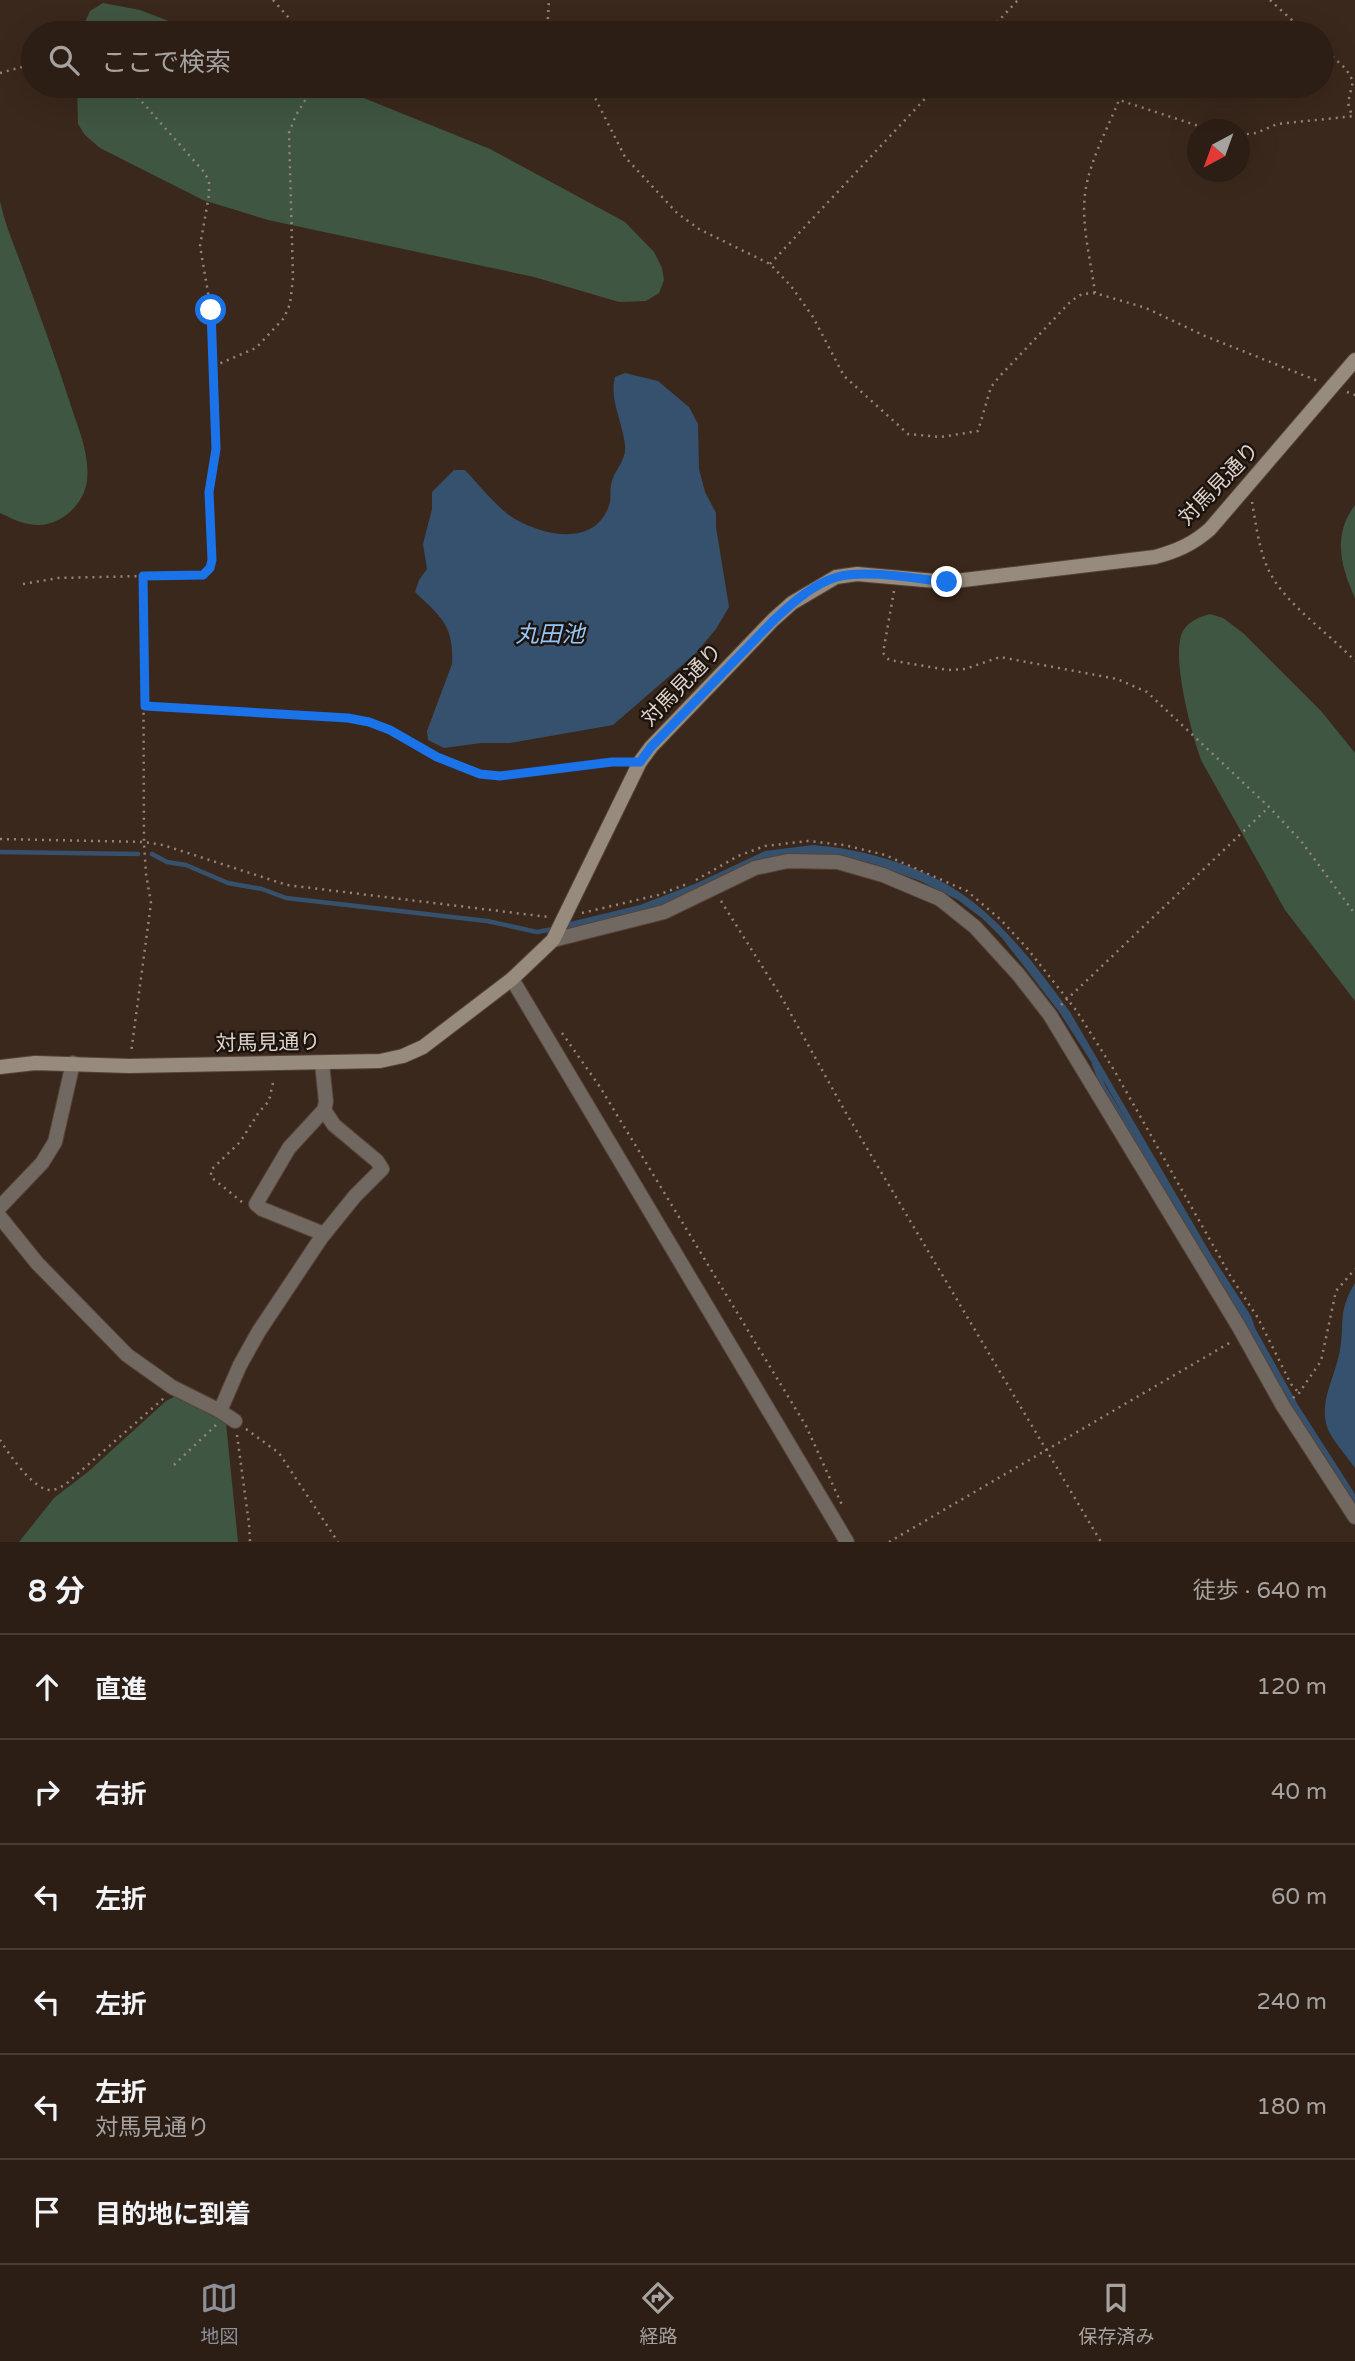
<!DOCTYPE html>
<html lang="ja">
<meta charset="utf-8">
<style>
:root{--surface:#2c1e15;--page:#382b22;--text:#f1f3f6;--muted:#a6a2a0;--line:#483c34;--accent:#8c9099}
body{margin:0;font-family:"Varela Round","Noto Sans JP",sans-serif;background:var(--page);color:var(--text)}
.compass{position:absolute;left:1187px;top:119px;width:63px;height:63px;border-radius:50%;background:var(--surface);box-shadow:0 7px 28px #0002;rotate:221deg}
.stop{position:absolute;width:21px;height:21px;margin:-16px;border:5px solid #1a73e8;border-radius:50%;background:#fff}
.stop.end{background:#1a73e8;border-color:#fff;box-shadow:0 2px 7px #0008}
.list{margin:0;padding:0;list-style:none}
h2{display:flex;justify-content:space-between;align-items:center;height:91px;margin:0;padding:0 28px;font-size:30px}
h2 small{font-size:23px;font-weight:400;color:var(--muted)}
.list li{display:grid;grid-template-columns:46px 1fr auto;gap:21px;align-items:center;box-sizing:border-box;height:105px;padding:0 28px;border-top:2px solid var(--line)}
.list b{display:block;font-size:26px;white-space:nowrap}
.list p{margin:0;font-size:23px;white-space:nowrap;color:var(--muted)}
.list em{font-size:23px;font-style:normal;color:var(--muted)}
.icon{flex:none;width:38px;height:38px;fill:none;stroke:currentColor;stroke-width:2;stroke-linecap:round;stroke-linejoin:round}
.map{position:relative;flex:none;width:1355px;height:1542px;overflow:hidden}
.search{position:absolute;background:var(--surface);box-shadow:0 7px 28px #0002;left:21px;right:21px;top:21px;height:77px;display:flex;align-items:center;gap:18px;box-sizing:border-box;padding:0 24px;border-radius:38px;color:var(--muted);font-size:26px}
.sheet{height:721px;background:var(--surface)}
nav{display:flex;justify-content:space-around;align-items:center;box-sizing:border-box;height:98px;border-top:2px solid var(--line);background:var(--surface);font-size:19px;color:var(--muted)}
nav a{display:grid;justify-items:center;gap:4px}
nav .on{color:var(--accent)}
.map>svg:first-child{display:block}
</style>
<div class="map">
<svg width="1355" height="1542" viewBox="0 0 1355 1542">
<rect width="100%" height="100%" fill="#3b281c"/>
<g fill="#3f5642">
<polygon points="103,3 140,10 200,33 80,33 90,11"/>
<polygon points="77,86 334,86 490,149 625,222 654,252 662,268 664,280 659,293 646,301 619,302 534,277 268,220 203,200 100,148 85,135 78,124"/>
<path d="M0,201C6,228 15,247 24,272C40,316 56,359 70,403C78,428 90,454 87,481C85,497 73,512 60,519C39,531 20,523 0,513Z"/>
<path d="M1355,505V598C1341,567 1332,535 1355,505Z"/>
<path d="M1210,614L1223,618L1243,633L1321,711L1355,753V1001L1285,910L1201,760C1192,736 1170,654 1183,631C1189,621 1199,617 1210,614Z"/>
<polygon points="176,1396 226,1423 238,1542 19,1542 54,1498 89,1471 166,1401"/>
</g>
<g fill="#36516d">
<path d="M625,373L658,381L689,407L698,424L699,469L705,492L716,513V527L729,607L716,629L695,654L613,725L510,743H481L444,748L428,740L427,731L452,664C454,625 441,617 415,592L419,580L427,569L423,544L432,509V492L454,470H465C478,484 500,511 515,519C546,537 598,547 610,502C611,497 610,490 611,485C613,471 627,461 625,445C623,423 609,399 615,377Z"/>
<path d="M813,845C864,849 923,866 965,896C1007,926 1040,971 1070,1012L1212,1256L1251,1316L1255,1328L1298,1405L1355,1494V1507L1292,1409L1106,1085L1060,1013L1002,938L983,919L958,900L920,881L874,864L843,857L810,855L638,913L566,932L570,922L640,905L697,883L765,851Z"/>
<path d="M1355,1283V1468C1347,1456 1328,1436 1326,1423C1321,1399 1334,1378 1339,1355C1346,1325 1336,1314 1355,1283Z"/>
</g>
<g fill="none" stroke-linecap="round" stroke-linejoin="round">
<g stroke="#36516d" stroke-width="4.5">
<polyline points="0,852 138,854"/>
<polyline points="152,854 167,862 186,865 228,883 262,889 286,898 487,921 537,932 553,929"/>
<polyline points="1094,1064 1103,1086 1198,1244"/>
</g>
<g stroke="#554338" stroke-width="16">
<g id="street">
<polyline points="553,940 664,912 755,868 788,861 838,862 883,875 940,899 975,927 1018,974 1050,1015 1239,1327 1283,1406 1355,1517"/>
<polyline points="512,979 847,1542"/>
<polyline points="322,1063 326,1102 324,1110 289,1148 256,1204 262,1209 324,1234"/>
<polyline points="0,1207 42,1163 55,1142 73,1063"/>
<polyline points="0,1217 37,1263 127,1355 172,1387 220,1411 235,1421"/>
<polyline points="220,1411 240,1365 259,1331 321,1238 355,1196 382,1169 377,1161 334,1125 324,1110"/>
</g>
</g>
<g stroke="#554338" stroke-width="16">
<path id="secondary" d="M0,1067L35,1063L129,1066L380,1061L403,1056L423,1047L512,979L553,940L640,762L651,747L773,620L792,603L836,577L857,574L947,582L1155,557C1177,551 1193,544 1210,529L1355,360"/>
</g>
<g stroke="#94847b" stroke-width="2.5" stroke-dasharray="2 5" stroke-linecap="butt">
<polyline points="273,0 288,17 298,33"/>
<polyline points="1270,0 1306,33"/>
<polyline points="547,33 549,0"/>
<polyline points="987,33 1018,0"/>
<polyline points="1322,47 1346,69 1353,81 1348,103 1352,116"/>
<polyline points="0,73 33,64"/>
<polyline points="128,86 204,172 209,181 209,195 200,246 211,310 216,448 209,492 210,568 203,575 143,576 144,842 146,874 151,903 131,1053"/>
<polyline points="589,86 625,157 677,213 699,229 770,264 791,286 813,317 844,376 908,434 941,437 978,431 991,387 999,377 1071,301 1082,294 1095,293 1146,308 1205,336 1318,381"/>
<polyline points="1240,135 1256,133 1277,124 1355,116"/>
<polyline points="770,264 937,86"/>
<path d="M1095,293C1091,261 1081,225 1085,194C1089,162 1107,130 1119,100L1211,130"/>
<polyline points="214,366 256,348 284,318 290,304 293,278 289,133 296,115 314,86"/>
<polyline points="1347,392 1355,395"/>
<path d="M1252,502C1256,524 1259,551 1269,571C1285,604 1330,634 1355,661"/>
<polyline points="23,584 58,578 143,576"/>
<polyline points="894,591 883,653 889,660 948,670 965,669 1000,657 1117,679 1147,692 1269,807 1301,841 1355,914"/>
<path d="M146,706L348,718C396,727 431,760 477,773C508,782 578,766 612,762H626"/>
<polyline points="0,839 144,842 163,845 287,885 548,917"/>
<polyline points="696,880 738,856 765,846 808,841 844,845 885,855 967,891 1001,920 1026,947 1076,1010 1114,1070 1231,1277 1258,1318 1291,1384 1299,1393"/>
<polyline points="721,901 782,998 846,1113 1101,1542"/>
<polyline points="582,913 658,895 687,884"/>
<polyline points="1061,1005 1269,807"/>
<polyline points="562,1033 600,1087 806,1426 842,1505"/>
<polyline points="242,1202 211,1177 211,1170 240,1142 259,1112 269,1101 274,1078"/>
<polyline points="1293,1398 1299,1393 1321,1361 1336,1291 1355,1269"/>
<polyline points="246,1429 279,1453 338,1542"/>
<polyline points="237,1435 249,1524 250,1542"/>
<path d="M0,1440C9,1454 34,1491 51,1490C56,1490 61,1487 66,1484L164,1398"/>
<polyline points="174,1465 216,1425"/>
<polyline points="889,1542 1231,1342"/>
</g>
<use href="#street" stroke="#716961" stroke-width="14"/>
<use href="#secondary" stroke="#978b7e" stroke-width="14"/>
</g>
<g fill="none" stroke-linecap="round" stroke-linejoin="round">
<path stroke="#1a73e8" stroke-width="9" d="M211,310L216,449L209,492L212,560L210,568L203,575L143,576L145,706L348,718L369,722L390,730L437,757L480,774L500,776L612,762H640L651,747L774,620C791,604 813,584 837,577C866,569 917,579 947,582"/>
</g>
<g text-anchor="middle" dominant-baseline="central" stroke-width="5" stroke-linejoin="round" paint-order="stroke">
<g font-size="21" fill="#ded1ca" stroke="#1b130e">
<text transform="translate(1219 484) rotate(-46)">対馬見通り</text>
<text transform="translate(682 685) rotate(-46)">対馬見通り</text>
<text transform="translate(268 1043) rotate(-1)">対馬見通り</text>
</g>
<g font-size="23" font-style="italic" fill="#95c5f7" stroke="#1b130e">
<text x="550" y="635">丸田池</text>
</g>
</g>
</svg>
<svg class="compass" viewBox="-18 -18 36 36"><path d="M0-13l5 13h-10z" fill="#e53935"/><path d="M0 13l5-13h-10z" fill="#a6a2a0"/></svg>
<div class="stop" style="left:211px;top:310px"></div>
<div class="stop end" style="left:947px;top:582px"></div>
<div class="search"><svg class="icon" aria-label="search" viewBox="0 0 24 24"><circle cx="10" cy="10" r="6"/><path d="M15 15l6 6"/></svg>ここで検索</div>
</div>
<section class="sheet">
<h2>8 分<small>徒歩 · 640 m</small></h2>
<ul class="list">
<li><svg class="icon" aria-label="ahead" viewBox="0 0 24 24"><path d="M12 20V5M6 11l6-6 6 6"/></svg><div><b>直進</b></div><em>120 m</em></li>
<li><svg class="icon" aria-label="right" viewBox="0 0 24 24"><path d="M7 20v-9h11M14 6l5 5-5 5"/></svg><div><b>右折</b></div><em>40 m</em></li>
<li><svg class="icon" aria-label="left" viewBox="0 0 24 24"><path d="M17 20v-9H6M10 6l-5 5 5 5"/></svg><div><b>左折</b></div><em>60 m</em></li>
<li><svg class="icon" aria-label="left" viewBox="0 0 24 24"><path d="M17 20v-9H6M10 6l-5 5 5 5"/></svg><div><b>左折</b></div><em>240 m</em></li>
<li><svg class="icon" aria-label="left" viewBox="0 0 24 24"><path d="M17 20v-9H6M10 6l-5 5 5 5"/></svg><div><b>左折</b><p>対馬見通り</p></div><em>180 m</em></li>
<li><svg class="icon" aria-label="arrive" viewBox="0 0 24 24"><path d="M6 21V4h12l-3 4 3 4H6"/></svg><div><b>目的地に到着</b></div></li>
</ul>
</section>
<nav>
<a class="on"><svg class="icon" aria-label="map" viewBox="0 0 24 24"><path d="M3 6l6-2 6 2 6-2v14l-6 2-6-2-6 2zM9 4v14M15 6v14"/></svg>地図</a>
<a><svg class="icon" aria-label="directions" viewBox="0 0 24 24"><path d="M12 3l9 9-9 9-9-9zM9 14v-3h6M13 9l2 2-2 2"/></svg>経路</a>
<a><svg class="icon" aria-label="saved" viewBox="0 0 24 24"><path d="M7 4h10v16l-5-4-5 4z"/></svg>保存済み</a>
</nav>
